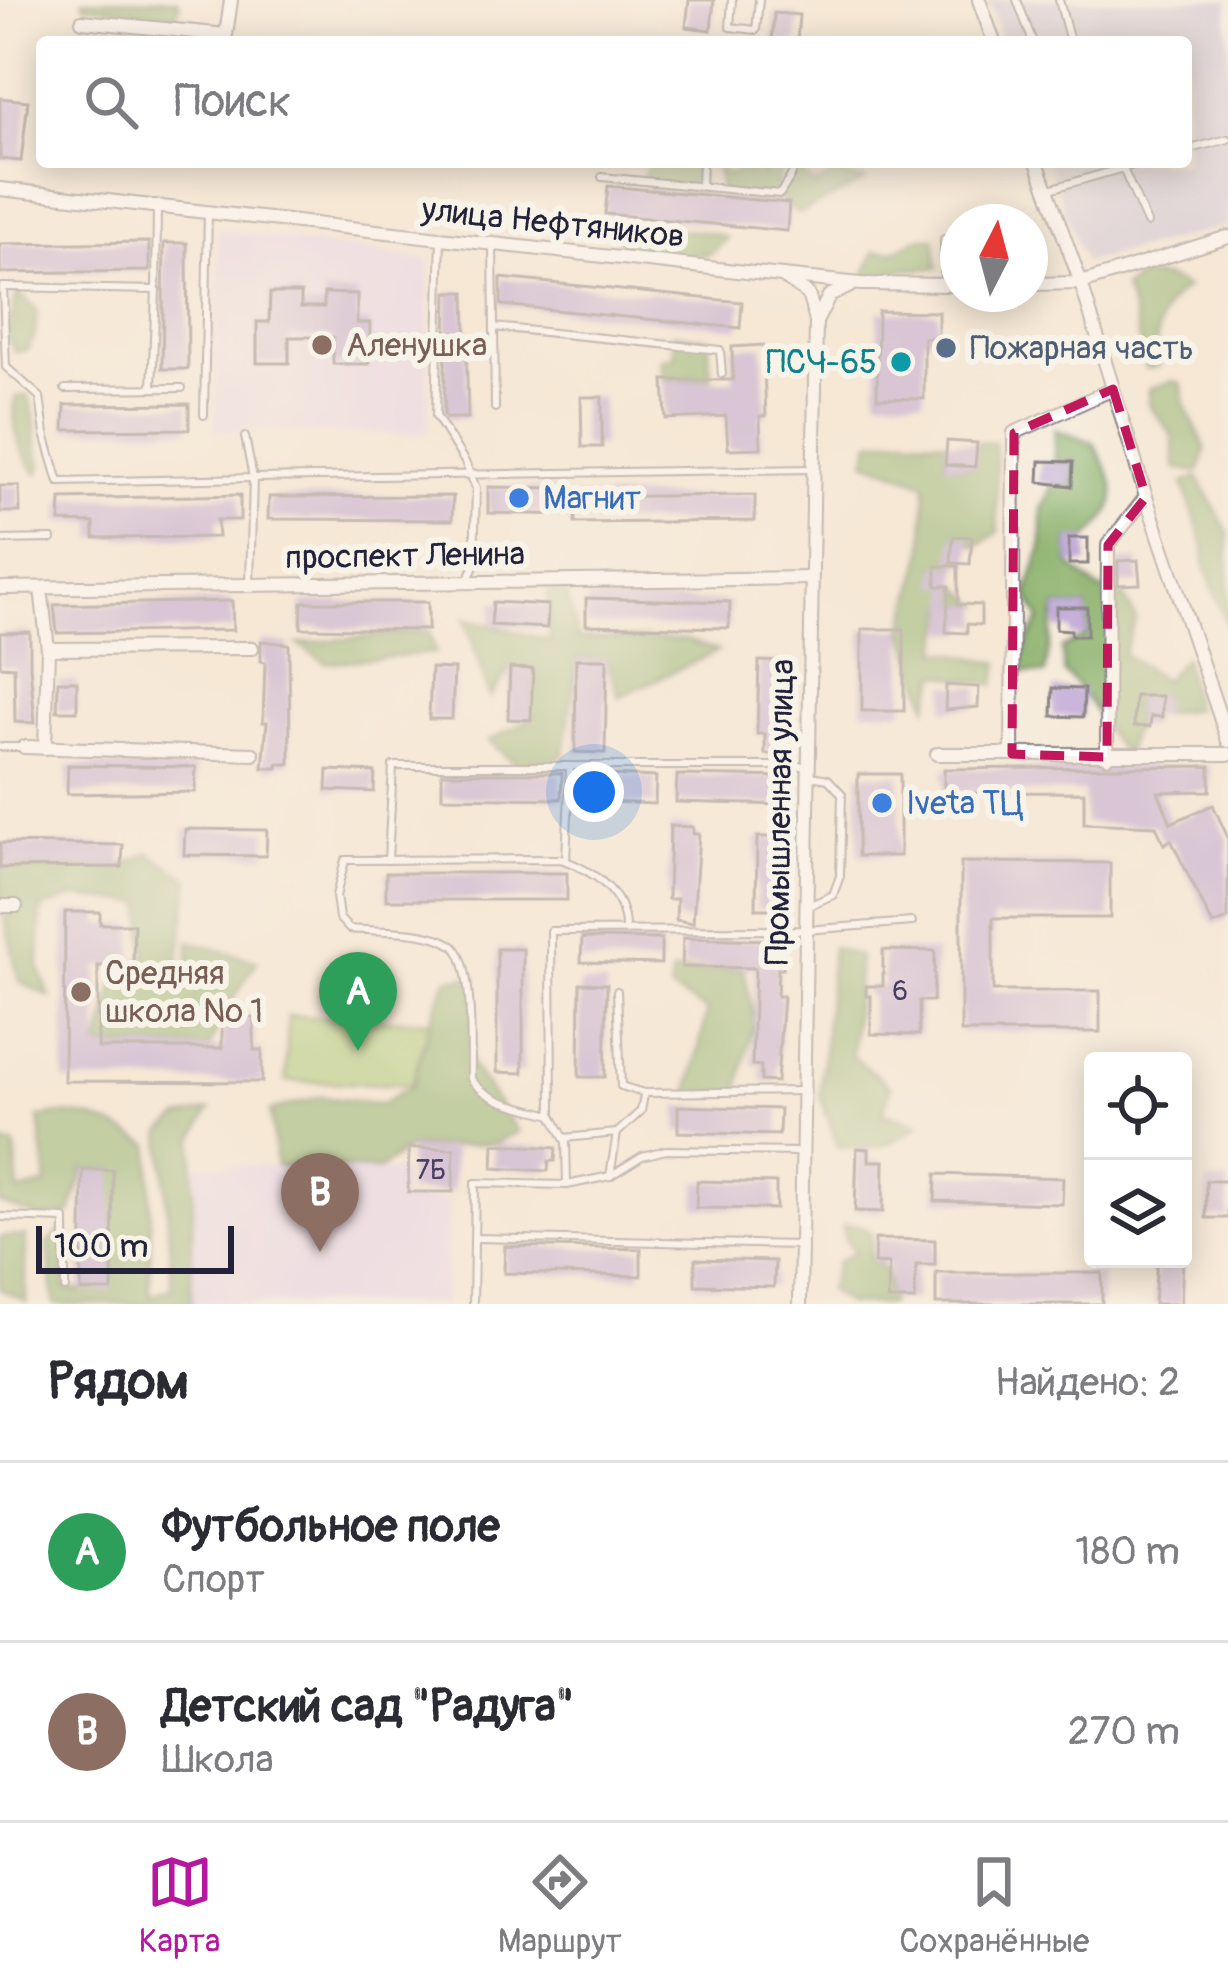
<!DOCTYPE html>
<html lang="ru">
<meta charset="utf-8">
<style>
:root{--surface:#fff;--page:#f2f2f3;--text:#2b2b33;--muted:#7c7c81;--line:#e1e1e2;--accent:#b5179e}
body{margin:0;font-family:Pangolin,sans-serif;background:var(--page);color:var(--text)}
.controls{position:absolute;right:36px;bottom:36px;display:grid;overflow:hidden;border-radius:12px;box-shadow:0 6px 30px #0003}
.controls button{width:108px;height:108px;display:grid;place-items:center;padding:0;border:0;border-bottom:3px solid var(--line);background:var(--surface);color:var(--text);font:60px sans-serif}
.compass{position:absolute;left:940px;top:204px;width:108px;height:108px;border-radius:50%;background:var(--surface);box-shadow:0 6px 30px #0003;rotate:6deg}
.scale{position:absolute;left:36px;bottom:30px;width:198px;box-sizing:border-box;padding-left:12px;border:6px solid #22223b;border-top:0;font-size:33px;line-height:42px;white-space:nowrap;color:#22223b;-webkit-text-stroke:9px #f7f3e8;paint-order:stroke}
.you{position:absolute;left:594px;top:792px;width:42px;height:42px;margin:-30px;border:9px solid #fff;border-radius:50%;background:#1a73e8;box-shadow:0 0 0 18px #1a73e833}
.badge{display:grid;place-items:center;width:78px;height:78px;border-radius:50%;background:var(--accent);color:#fff;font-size:39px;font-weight:700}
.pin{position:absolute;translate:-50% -99px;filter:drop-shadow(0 3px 6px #0008)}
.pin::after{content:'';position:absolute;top:63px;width:42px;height:36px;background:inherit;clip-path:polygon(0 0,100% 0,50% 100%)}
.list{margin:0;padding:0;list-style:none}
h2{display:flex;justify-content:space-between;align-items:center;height:156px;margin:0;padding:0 48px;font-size:51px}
h2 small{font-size:39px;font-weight:400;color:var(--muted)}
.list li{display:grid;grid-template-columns:78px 1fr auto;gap:36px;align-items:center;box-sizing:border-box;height:180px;padding:0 48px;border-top:3px solid var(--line)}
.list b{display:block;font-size:45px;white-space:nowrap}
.list p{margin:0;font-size:39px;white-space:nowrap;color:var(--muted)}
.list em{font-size:39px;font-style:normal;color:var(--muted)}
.icon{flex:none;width:66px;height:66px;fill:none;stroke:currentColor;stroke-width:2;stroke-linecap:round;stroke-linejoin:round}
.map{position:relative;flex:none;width:1228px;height:1304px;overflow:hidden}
.search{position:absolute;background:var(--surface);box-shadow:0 6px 30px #0003;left:36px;right:36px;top:36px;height:132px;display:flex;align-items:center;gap:30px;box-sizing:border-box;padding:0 42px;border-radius:12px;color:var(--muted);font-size:45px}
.sheet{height:516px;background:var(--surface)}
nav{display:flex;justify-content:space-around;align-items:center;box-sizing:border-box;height:168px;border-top:3px solid var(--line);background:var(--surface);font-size:33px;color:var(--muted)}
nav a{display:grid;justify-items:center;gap:6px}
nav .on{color:var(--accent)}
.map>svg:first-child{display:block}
</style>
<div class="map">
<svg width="1228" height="1304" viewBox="0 0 1228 1304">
<rect width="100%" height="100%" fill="#f7f3e8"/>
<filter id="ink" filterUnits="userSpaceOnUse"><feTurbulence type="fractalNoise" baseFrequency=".00833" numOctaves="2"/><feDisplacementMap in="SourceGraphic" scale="24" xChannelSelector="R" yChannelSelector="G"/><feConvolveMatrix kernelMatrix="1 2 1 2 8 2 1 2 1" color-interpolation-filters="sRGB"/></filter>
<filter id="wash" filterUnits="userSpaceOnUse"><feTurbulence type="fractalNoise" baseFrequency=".004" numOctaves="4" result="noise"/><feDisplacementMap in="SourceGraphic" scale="48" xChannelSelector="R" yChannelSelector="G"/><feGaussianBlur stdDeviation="2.7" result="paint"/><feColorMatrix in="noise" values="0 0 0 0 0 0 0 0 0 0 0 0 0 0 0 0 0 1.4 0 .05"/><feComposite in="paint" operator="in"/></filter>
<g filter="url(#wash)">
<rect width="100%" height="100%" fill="#f6e8d6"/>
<g fill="#e5d3f1">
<polygon points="218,230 429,260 428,434 214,431"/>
<polygon points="197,1164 404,1171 403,1199 448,1200 445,1304 192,1304"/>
</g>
<polygon fill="#c7c0d9" points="988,0 1228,0 1228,226 1084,263 1047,162 1186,162 1186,42 1003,42"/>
<polygon fill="#a8cb75" stroke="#657658" stroke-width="3" points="288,1016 430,1021 428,1085 286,1081"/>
<g fill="#86af66" stroke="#546850" stroke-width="3">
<polygon points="82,0 177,0 180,5 175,16 85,5"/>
<polygon points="655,162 691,162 703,191 647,187 644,172"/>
<polygon points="760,162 763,173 766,162 784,162 776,184 784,187 804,166 802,173 815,186 835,174 865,181 798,214 780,198 720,192 717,168 730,175 739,169 749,172 752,165"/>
<path d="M638,225C668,234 696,225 727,238L709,255L633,253L618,241L620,229Z"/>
<polygon points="918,238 935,238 938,268 901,270 863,280 875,251 894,251"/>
<path d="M1140,276L1166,278L1186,288C1159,305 1152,336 1159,366L1147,369C1136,342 1138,315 1123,289Z"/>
<polygon points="18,292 37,310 35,334 27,350 15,352 6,334"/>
<polygon points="673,333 708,338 711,377 664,380 661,359 675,356"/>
<path d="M1173,381L1182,384C1182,411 1197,425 1206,450L1199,472L1175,468L1173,436L1149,405V389Z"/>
<path d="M27,396C39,416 33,444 42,467L37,474C19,450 10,427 16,397Z"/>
<path d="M1055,430L1093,442C1117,486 1127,499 1088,538L1069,539V564L1098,589L1124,596L1136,619L1123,654L1164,680L1184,657L1194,709L1151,716L1162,697L1135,696L1134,726L1125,755C1099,730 1093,696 1064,673L1062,648L1087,636L1086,607H1056L1045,674L1013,671L1040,619L1027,594L1042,548V509L1054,483L1072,485L1073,462L1055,461Z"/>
<polygon points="906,437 947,441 945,464 974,467 977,443 995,443 998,533 977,546 954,537 958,566 937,567 981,605 948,604 939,650 1000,663 995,685 938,674 928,706 904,629 924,549 926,483 866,461 871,441"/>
<polygon points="1198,477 1228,532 1228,628 1205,566 1204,545 1183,483"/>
<polygon points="548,591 567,594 578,638 686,640 718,651 619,697 607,660 577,659 564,756 520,767 488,741 531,719 510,669 490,698 465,618 550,641"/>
<polygon points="428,630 436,653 326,663 298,644"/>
<polygon points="149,853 190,879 179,958 189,978 189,941 257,961 222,1018 209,1048 98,1048 117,976 146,956 143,903 73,897 41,909 39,966 50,997 19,981 0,897 0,868 122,867"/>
<path d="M832,947L859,956L852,1056L891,1087L883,1113L920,1124C889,1148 876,1149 838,1147L820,1095Z"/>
<polygon points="744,968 754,1021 738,1092 689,1093 707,1011 670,990 672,973"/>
<polygon points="476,976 470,1063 518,1132 494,1144 409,1148 378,1170 276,1166 270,1111 320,1097 381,1104 412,1085 430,1021 447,979"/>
<path d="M210,1110L194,1139L191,1304H54L48,1244L65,1226V1288L81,1291L113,1170H83L71,1214L42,1218L0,1204V1142L15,1146L19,1192L47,1184L39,1118C79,1105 116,1127 151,1145L150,1296L172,1288L162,1132L179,1118Z"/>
<polygon points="843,1225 863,1226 871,1234 870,1259 885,1269 890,1304 847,1304 828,1291 836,1263 854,1252 845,1239"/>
<polygon points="26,1236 26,1302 0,1289 0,1237"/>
</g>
<g id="blocks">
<g fill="#b69cd4">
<polygon points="689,0 714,0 711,30 686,27"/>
<polygon points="774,13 799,15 797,42 772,42"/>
<polygon points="0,98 28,101 21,161 0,159"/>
<polygon points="608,186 789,203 787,231 605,214"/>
<polygon points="164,243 187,243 188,369 162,369"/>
<polygon points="0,244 149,242 149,271 0,273"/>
<polygon points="501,278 742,302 740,328 501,305"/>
<polygon points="447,292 465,292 468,418 446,418 444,414"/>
<polygon points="270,293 301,293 301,307 324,307 324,293 357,294 357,323 370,323 369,364 333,364 333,337 289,337 289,363 257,363 257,322 269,322"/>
<polygon points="878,311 938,312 938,338 924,338 924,399 877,398"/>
<polygon points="763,345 766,416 760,416 761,448 728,449 726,416 666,419 664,380 733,380 732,347"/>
<polygon points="581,397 602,397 602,447 582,447"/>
<polygon points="189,404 189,429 64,430 65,405"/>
<polygon points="947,441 977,443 975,467 945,465"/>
<polygon points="1040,461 1073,462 1072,486 1039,482"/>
<polygon points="0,486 19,486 20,512 0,512"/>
<polygon points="488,487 556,488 556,497 755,495 755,521 575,523 575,515 488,513"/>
<polygon points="240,495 240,520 217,520 218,537 94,538 94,523 60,522 61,499"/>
<polygon points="453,496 452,520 268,519 269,497"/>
<polygon points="953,536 972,537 970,564 951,563"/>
<rect x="1069" y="538" width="19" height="26"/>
<polygon points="1138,560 1140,584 1118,585 1118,561"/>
<polygon points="936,566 958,566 958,604 981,605 981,625 967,624 967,633 946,632 949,586 936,586"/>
<polygon points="586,598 730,602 729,628 586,625"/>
<polygon points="232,601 233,630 57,633 54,605"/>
<polygon points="302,602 428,602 428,630 301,628"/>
<polygon points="493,602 548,605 547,628 491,625"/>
<polygon points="1056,607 1087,607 1087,636 1071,636 1071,630 1056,629"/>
<rect x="862" y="629" width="42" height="82"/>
<polygon points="30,632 30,666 35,723 15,722 14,667 0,666 0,633"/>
<polygon points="261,641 289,644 290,764 278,764 278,768 263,768 267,722 263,722 265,662 261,661"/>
<polygon points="576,659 607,659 605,753 575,752"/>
<polygon points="759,661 781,662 781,669 787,669 782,755 765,754 765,734 757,734"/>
<polygon points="431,668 454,669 452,719 429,719"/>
<polygon points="510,668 533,669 531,720 508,719"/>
<polygon points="58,681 77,681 77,711 57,711"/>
<polygon points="946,685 979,687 978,707 945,710"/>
<polygon points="1053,688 1084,689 1083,717 1052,716"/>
<polygon points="1135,696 1162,696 1162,717 1151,716 1150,727 1134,726"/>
<polygon points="68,765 196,767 195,792 67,794"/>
<polygon points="1210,766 1210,791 1158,792 1171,823 1213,805 1228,838 1228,919 1213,925 1171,840 1164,844 1156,826 1084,823 1084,792 944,793 944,769"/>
<polygon points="328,770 375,772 374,792 327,790"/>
<polygon points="442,773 562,773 561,799 442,797"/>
<polygon points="584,774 656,777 655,804 583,801"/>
<rect x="858" y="774" width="42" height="82"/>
<polygon points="677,775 786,777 786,805 676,802"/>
<polygon points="670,826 693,827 693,834 699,834 693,923 676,920 677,899 668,899"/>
<polygon points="185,829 267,830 266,856 184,855"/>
<polygon points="757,837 785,837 784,909 756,909"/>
<polygon points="0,843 123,845 122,867 0,868"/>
<polygon points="961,862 1110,863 1110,918 993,918 993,991 1100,991 1100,1032 961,1032"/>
<rect x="386" y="873" width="181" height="27"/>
<polygon points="65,912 100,912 100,924 134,924 133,966 98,966 98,1048 222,1048 222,1018 254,1018 254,1050 262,1050 262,1082 64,1081"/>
<polygon points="582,938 661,939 661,964 581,962"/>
<polygon points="683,938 783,940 783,969 778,969 777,996 783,996 777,1082 761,1081 761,1066 752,1065 755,968 682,967"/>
<polygon points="497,949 523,949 523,1073 497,1072"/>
<polygon points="883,950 935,951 933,1001 919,1001 919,1035 871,1034 871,996 866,996 866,986 883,986"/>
<polygon points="580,983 607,984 605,1077 579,1077"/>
<polygon points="678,1106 780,1109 779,1135 678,1132"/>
<polygon points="494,1144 556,1148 555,1161 549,1161 548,1171 493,1168"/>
<polygon points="409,1148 454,1149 453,1192 408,1192"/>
<polygon points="857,1148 869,1149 869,1161 884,1161 883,1212 855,1211"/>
<polygon points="83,1170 113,1170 112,1291 81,1291"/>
<polygon points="936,1174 1063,1178 1062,1204 935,1201"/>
<polygon points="697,1181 776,1183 776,1209 696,1208"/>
<rect x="1206" y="1181" width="22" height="37"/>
<polygon points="875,1239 935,1240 935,1265 916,1265 915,1300 888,1300 889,1264 874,1263"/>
<polygon points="505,1246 641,1249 641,1276 504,1273"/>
<polygon points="695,1259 775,1261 774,1287 695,1285"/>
<polygon points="1157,1259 1183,1259 1181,1304 1154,1304"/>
<rect x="936" y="1273" width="166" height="31"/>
</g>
</g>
</g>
<g filter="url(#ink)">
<use href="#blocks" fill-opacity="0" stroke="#8c8588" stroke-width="3"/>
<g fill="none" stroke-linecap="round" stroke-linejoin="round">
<g stroke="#8c8588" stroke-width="10">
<g id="service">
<polyline points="732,0 730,27 756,30 759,0"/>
<polyline points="1017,0 1033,42"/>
<polyline points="1059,0 1070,42"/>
<polyline points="1186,150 1228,139"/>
<polyline points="1120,162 1147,223"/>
<polyline points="602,177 780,194 792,174"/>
<polyline points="701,186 702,162"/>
<polyline points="1050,189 1144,162"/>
<polyline points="441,238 436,416 465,462 476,488 474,567 468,579"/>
<polyline points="944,239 944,282"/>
<polyline points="493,244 494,327 720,350 722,374"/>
<polyline points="3,287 6,367 40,397 45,434 59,482 253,478 245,437"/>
<polyline points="4,287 156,290 157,210"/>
<polyline points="494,327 495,408"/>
<polyline points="152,387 156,290"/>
<polyline points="65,389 182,388"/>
<polyline points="204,415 208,212"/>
<polyline points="0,540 52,539"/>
<polyline points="250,584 253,478 813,469"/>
<polyline points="0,747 24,747"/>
<polyline points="388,860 393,766 808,766"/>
<polyline points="566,860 570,768"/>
<polyline points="808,906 833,895 840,876 842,794 828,779 811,776"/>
<polyline points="617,991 621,1086 644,1093 803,1091"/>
<polyline points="552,1115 551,931 805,930 912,922"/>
<polyline points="564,1138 617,1133"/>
<polyline points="610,1176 617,1133 641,1111 644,1095"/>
<path d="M567,1185L566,1142L552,1115C524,1107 489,1104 471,1079C470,1051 475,958 451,944C424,928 380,932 349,929L339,918L336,896L345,860L561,859C594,871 626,893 625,930"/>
<polyline points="0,1217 65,1219 65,1288"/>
<polyline points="475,1238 801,1245"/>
<polyline points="473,1304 475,1183 567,1185 610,1176 642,1156 666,1150 799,1152"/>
</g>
</g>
<g stroke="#8c8588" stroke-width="16">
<g id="minor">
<polyline points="979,0 994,42"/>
<polyline points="82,21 226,35 231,0"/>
<polyline points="1037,162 1081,283 1146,497 1228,741"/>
<polyline points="0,189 782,276 861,284 958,285"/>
<polyline points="782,276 808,294 816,321 800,1304"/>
<polyline points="1030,284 1081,283 1228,237"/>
<polyline points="817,320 829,296 850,286"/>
<polyline points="0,588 811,578"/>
<polyline points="41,588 48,649 45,748"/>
<polyline points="48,649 252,648"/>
<polyline points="24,747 253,754"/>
<polyline points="937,754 1228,754"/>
<polyline points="1012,754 1014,433 1113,389"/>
<polyline points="1107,757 1108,545 1146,497"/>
<polyline points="0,906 16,906"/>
</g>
</g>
<use href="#service" stroke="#fff" stroke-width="6"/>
<use href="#minor" stroke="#fff" stroke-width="12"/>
</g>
</g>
<path d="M0 0H1228V1304H0ZM1113,389L1146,497L1108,545L1107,757L1012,754L1014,433Z" fill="#f6e8d6" fill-opacity=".55" fill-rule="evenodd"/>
<path fill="none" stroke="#c2185b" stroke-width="9" stroke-dasharray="24 15" stroke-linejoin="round" d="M1113,389L1146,497L1108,545L1107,757L1012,754L1014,433Z"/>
<g fill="#8d6e63" stroke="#f7f3e8" stroke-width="4.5">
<circle cx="322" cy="345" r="12"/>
<circle cx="81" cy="992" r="12"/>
</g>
<circle fill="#5c6f8a" stroke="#f7f3e8" stroke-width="4.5" cx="946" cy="348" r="12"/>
<circle fill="#0f9aa8" stroke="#f7f3e8" stroke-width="4.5" cx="901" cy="362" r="12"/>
<g fill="#3f7fe0" stroke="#f7f3e8" stroke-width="4.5">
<circle cx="519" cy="498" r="12"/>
<circle cx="882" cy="803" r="12"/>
</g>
<g text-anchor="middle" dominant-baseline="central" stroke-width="12" stroke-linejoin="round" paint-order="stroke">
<g font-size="27" fill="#474061">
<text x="900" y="991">6</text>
<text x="431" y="1170">7Б</text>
</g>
<g font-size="33" fill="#22223b" stroke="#f7f3e8">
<text transform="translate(553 223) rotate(6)">улица Нефтяников</text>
<text transform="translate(405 556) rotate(-1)">проспект Ленина</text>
<text transform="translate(780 812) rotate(-89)">Промышленная улица</text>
</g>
<g font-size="33" fill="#785e54" stroke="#f7f3e8" text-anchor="start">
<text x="346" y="345">Аленушка</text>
<text x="105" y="973">Средняя<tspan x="105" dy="38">школа № 1</tspan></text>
</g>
<g font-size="33" fill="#4e5e75" stroke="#f7f3e8" text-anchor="start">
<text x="970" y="348">Пожарная часть</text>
</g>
<g font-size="33" fill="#0d838f" stroke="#f7f3e8" text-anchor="end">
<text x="877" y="362">ПСЧ-65</text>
</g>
<g font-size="33" fill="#366cbe" stroke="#f7f3e8" text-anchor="start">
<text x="543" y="498">Магнит</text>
<text x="906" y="803">Iveta ТЦ</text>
</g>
</g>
</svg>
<div class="controls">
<button><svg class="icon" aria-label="locate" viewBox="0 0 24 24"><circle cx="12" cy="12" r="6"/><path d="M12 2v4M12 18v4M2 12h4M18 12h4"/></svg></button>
<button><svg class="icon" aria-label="layers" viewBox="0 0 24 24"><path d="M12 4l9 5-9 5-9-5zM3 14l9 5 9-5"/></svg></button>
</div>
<svg class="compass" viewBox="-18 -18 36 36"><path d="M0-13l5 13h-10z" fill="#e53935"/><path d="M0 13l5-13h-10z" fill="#7c7c81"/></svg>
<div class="scale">100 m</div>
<div class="you"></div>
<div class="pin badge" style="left:358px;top:1051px;background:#2e9e5b">A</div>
<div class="pin badge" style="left:320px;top:1252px;background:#8d6e63">B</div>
<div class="search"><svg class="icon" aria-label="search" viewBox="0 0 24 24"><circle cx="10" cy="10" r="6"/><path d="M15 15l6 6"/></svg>Поиск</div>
</div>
<section class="sheet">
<h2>Рядом<small>Найдено: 2</small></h2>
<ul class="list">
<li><span class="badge" style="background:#2e9e5b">A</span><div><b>Футбольное поле</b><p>Спорт</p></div><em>180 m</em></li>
<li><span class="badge" style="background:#8d6e63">B</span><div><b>Детский сад &quot;Радуга&quot;</b><p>Школа</p></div><em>270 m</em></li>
</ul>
</section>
<nav>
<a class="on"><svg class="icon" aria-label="map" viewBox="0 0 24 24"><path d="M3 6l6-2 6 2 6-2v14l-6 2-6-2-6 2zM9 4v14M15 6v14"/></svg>Карта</a>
<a><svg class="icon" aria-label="directions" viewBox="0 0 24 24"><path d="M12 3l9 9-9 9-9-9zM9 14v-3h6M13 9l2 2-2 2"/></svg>Маршрут</a>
<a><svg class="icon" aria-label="saved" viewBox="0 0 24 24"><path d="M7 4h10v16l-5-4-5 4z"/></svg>Сохранённые</a>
</nav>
